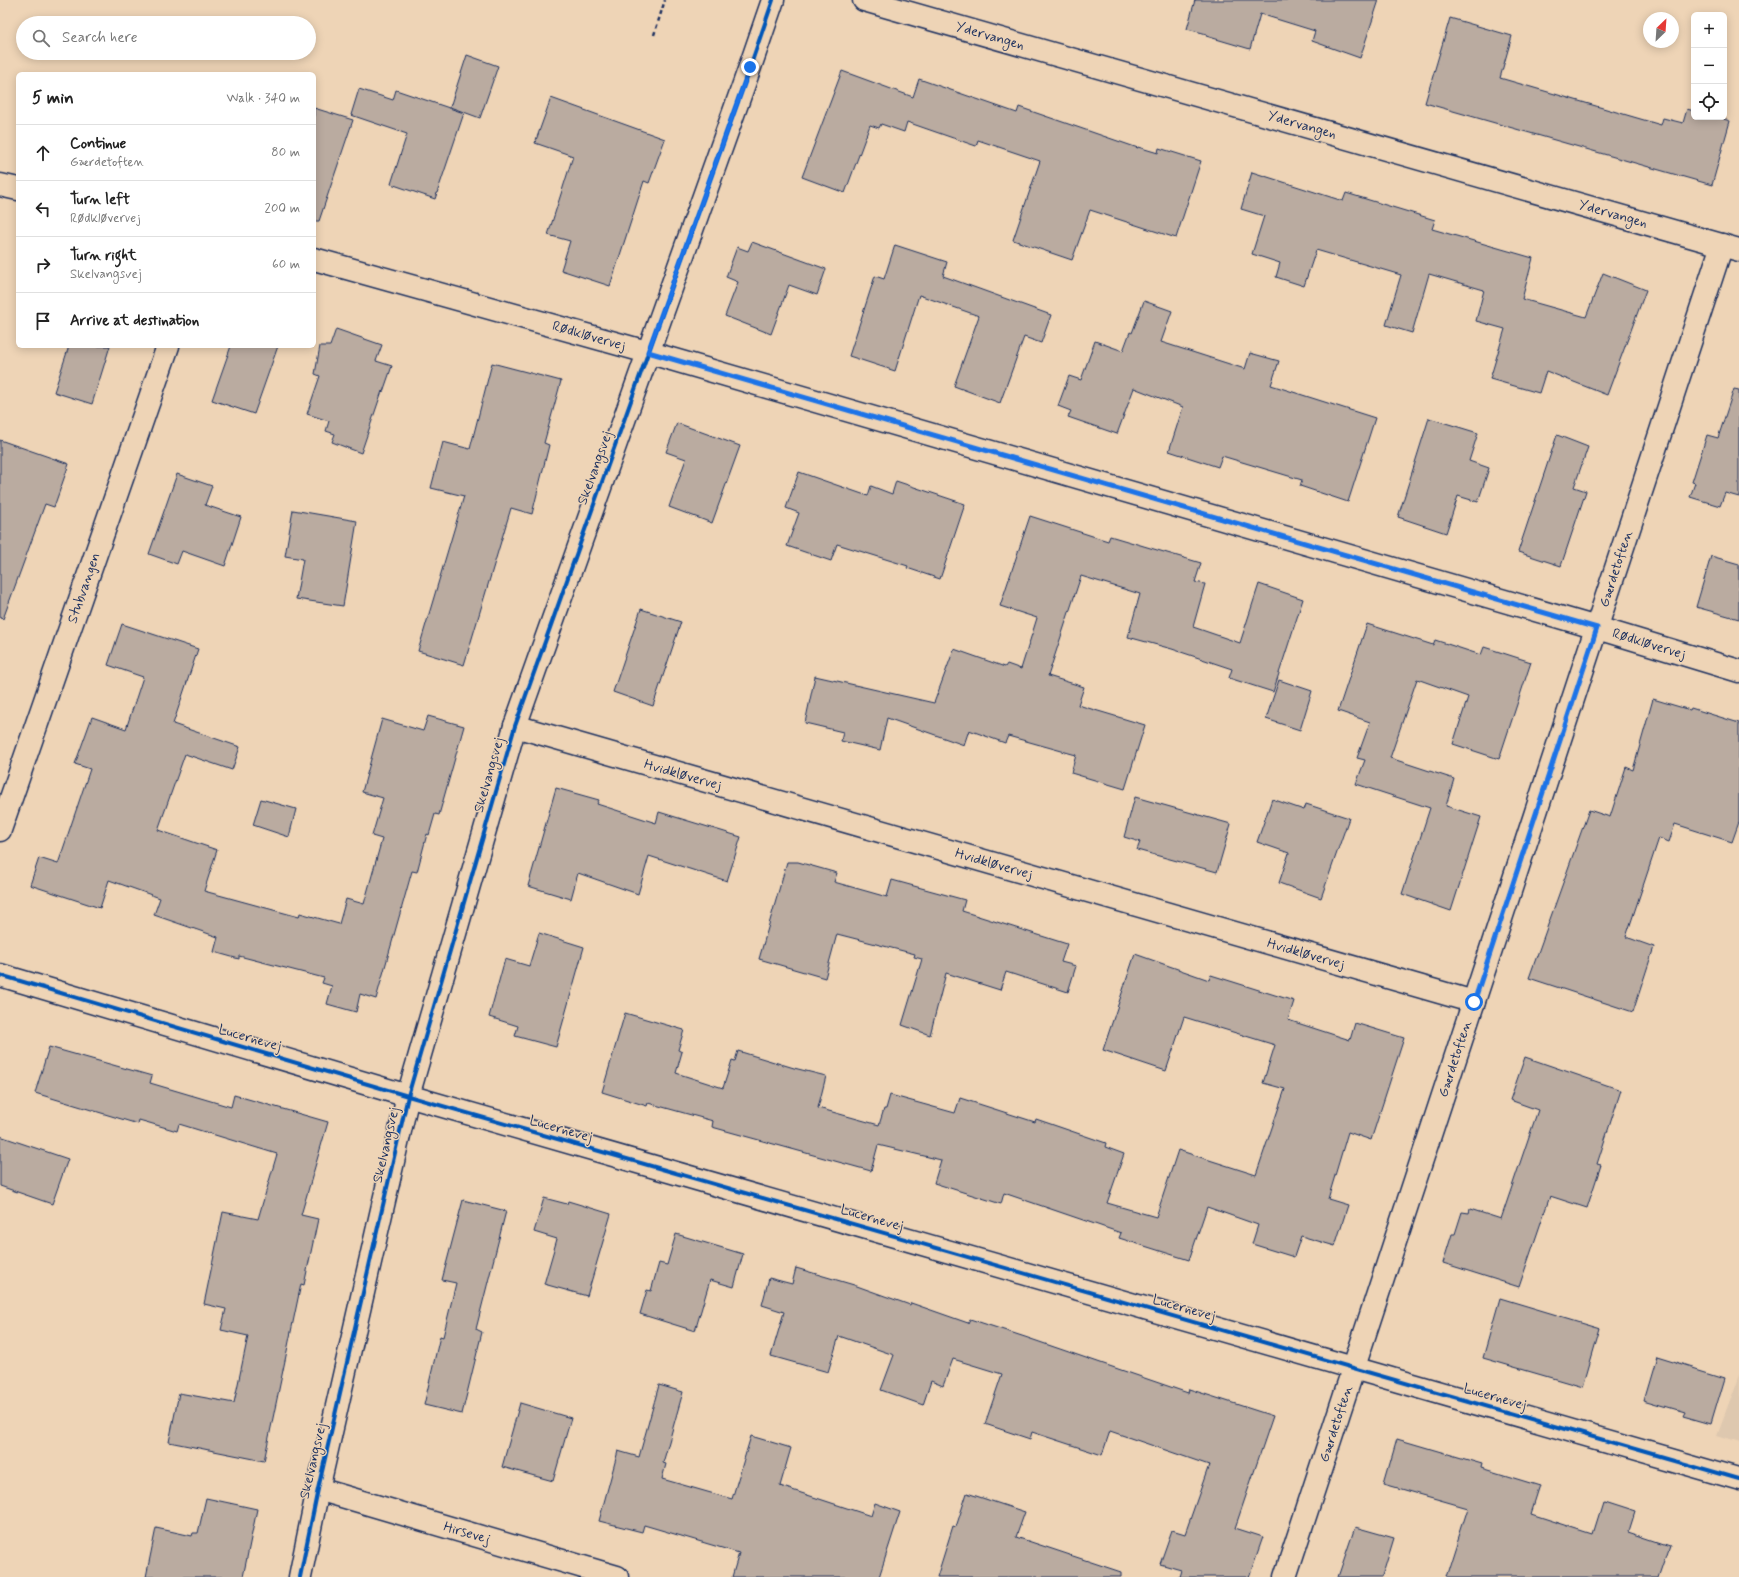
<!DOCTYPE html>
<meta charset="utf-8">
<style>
:root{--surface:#fff;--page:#f2f2f2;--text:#222;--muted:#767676;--line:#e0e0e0}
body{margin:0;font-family:Mynerve,sans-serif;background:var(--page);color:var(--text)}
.controls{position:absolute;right:12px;top:12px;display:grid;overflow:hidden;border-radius:6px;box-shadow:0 2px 10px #0003}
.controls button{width:36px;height:36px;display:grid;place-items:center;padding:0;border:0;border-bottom:1px solid var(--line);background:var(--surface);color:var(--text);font:20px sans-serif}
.compass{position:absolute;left:1643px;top:12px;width:36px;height:36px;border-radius:50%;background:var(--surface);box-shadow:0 2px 10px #0003;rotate:25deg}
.stop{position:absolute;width:12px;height:12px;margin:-9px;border:3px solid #1a73e8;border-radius:50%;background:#fff}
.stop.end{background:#1a73e8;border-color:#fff;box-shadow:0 1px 4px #0008}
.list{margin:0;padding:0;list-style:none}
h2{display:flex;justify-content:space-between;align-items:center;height:52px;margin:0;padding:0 16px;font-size:17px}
h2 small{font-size:13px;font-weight:400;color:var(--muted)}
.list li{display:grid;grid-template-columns:26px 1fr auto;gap:12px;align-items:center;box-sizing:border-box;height:56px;padding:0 16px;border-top:1px solid var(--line)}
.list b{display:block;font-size:15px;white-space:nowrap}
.list p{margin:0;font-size:13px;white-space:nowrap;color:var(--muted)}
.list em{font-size:13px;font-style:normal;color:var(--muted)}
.icon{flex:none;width:22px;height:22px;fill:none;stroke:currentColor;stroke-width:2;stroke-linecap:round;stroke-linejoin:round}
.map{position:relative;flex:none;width:1739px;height:1577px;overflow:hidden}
.search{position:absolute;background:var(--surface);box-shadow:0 2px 10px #0003;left:16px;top:16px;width:300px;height:44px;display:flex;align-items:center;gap:10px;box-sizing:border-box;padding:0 14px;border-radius:22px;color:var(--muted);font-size:15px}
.panel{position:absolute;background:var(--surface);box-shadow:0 2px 10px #0003;left:16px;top:72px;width:300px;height:276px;border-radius:6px}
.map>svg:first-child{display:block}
</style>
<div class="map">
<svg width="1739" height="1577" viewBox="0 0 1739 1577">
<rect width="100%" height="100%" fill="#eed4b6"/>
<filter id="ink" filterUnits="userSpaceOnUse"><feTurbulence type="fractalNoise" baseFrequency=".025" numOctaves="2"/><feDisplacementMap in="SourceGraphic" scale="8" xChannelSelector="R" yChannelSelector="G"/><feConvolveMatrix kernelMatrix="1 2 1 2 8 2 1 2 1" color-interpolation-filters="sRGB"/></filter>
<g filter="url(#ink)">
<polygon fill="#dec8af" points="1739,1374 1739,1443 1716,1436"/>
<g fill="#baaba0" stroke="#1b2f5e">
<polygon points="1195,0 1379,0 1360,58 1312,41 1315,31 1260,14 1250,49 1206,36 1207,34 1187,29"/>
<polygon points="1450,18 1512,36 1500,78 1661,125 1663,118 1683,123 1687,109 1694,111 1694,117 1717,117 1730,121 1712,185 1425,103"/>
<polygon points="467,55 498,66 480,118 450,107"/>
<polygon points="842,71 913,97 919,79 1017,113 1019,107 1138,148 1138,147 1158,153 1159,148 1201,161 1176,238 1090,210 1072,260 1013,240 1040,161 978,140 976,146 907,122 904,132 881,124 879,128 870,125 845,193 802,177"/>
<polygon points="359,89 393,100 396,90 464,113 435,199 391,184 407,134 351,115"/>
<polygon points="551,98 665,139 649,183 644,181 610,286 561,270 570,241 548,235 573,156 535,143"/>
<polygon points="314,108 353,120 319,221 314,221"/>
<polygon points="1252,172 1343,201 1346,193 1435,220 1432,229 1533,258 1522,299 1586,317 1603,273 1646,290 1607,395 1546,371 1539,393 1490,379 1505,329 1476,321 1484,290 1429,274 1412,333 1386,325 1401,275 1316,250 1304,286 1276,277 1280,263 1252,254 1264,216 1241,209"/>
<polygon points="752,242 826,269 817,295 789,285 771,334 725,316 738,282 726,277 737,247 748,251"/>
<polygon points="895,245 947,262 943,276 1051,315 1041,343 1024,337 1000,403 954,386 979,316 919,295 895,371 849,356 875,276 884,279"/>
<polygon points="1144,301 1172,311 1161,342 1245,369 1250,353 1279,361 1271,385 1375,418 1348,502 1300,486 1302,480 1222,456 1218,467 1169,451 1183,407 1134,388 1117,434 1068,417 1071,411 1058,406 1069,376 1081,380 1095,341 1123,351 1130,332 1132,333"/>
<polygon points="336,329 382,345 376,361 392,366 383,392 382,391 361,453 332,442 335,434 326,431 329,421 307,414 320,376 315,374 320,346 330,346"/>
<polygon points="69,346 110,346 92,404 54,392"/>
<polygon points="231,346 278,346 254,414 212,400"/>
<polygon points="492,363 561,381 544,443 549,445 532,514 511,508 464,665 418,651 464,496 431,488 443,442 470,449"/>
<polygon points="1734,389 1739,390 1739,497 1725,493 1720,506 1690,497 1695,483 1692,482 1707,435 1718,438"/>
<polygon points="1429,418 1478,433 1469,461 1489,468 1478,502 1458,496 1446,533 1398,517"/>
<polygon points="677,423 740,446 712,523 669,507 686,459 666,452"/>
<polygon points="1557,435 1588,447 1574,487 1586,491 1561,566 1518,552"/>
<polygon points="0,440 69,464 54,507 45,504 3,619 0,618"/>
<polygon points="799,472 868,496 871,486 892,494 896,481 965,504 940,579 907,568 908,566 837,544 831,561 787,546 799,513 786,508"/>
<polygon points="177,474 212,486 205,505 241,517 225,566 182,551 177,564 149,554"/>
<polygon points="293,510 357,521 343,606 296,599 303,559 285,556"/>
<polygon points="1030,516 1108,541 1110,536 1201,563 1195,582 1205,584 1193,627 1240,643 1259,584 1303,599 1273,692 1229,678 1232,669 1172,649 1128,637 1140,594 1081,576 1048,676 1084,687 1078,705 1145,725 1125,789 1071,773 1076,755 1008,736 1005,743 969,730 964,745 887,718 880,750 841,741 843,732 805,723 815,676 934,703 954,649 1005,667 1007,664 1021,669 1037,618 1000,606"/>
<polygon points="1711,556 1739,564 1739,619 1696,607"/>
<polygon points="641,609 681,622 653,706 613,692"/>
<polygon points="122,624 198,649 173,724 240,747 232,770 185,754 158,830 217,850 204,891 299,917 300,913 339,924 346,899 364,904 382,839 372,836 383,798 362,792 382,719 423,731 428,716 464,726 439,815 435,814 429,835 427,834 417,872 412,871 376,999 360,994 356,1012 327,1004 332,986 322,983 324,978 239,956 239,959 214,952 218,937 154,915 160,898 109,880 100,908 30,885 39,858 58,864 90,769 75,764 92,717 126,729 143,677 108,665"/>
<polygon points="1367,624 1433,645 1435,640 1481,655 1484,647 1531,662 1499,759 1453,744 1468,697 1417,679 1390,758 1454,779 1446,806 1481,817 1451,911 1402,894 1430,808 1356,784 1365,760 1357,758 1370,722 1338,711"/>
<polygon points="1279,680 1312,691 1300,730 1266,719"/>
<polygon points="1653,699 1690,710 1691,708 1739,723 1739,822 1732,842 1675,824 1669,842 1659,838 1626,937 1654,947 1633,1012 1529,978 1589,810 1610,817 1626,767 1633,770"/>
<polygon points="556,788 599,800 597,804 656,823 659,812 741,837 727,881 649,856 638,894 578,873 571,899 528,886"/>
<polygon points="1135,797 1231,824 1217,872 1137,850 1140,842 1124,837"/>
<polygon points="261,799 296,809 289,837 253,825"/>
<polygon points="1272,799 1304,810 1306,804 1349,818 1321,898 1279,883 1289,853 1257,842"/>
<polygon points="787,862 798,862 837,873 834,882 887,897 892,880 965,900 962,911 1067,944 1061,962 1076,966 1068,992 1006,972 1000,990 946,973 930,1035 902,1025 922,959 914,957 915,954 837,934 825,978 759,959"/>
<polygon points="539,933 584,947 556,1047 515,1036 518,1026 489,1017 505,959 529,966"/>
<polygon points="1135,954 1209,980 1211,975 1294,1001 1288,1020 1350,1040 1355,1023 1404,1038 1371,1140 1348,1132 1328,1199 1348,1205 1335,1246 1301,1236 1294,1257 1252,1244 1258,1225 1207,1207 1189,1260 1119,1238 1121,1233 1004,1193 1001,1204 934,1183 941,1160 878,1145 871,1171 712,1127 713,1121 648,1103 647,1106 602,1092 625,1013 684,1030 678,1050 682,1052 676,1073 723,1088 732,1060 735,1061 738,1051 794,1068 826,1076 818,1108 879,1125 884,1109 886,1109 890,1095 955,1113 960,1098 1035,1122 1036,1119 1106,1143 1105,1147 1124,1154 1107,1203 1156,1217 1178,1150 1256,1175 1285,1089 1263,1083 1275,1045 1184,1017 1166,1071 1103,1050"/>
<polygon points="49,1047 152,1076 150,1083 231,1107 234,1095 328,1122 301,1215 318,1219 304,1285 301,1284 264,1461 169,1442 179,1393 234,1403 248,1336 221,1330 226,1309 204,1304 223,1212 258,1219 277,1154 179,1124 177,1131 139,1120 138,1124 35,1093"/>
<polygon points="1525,1057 1621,1090 1597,1164 1601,1165 1587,1208 1550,1196 1519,1287 1443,1263 1452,1234 1455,1234 1462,1212 1469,1213 1470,1209 1501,1219 1538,1110 1510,1100"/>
<polygon points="0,1136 68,1159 52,1204 0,1186"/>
<polygon points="544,1198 567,1204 568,1201 611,1214 587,1296 544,1284 557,1239 534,1232"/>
<polygon points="463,1200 506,1211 476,1329 482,1332 462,1414 424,1405 440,1336 443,1337 456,1283 442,1280"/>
<polygon points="676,1234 743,1254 734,1287 710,1280 695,1331 640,1314 647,1290 651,1291 659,1263 667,1265"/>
<polygon points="796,1268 854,1285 910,1305 911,1303 968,1323 970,1319 1025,1337 1188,1393 1189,1389 1273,1416 1235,1528 1263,1537 1249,1577 1179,1577 1181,1570 1160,1564 1172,1530 1185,1534 1209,1465 1110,1431 1102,1455 1032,1432 1030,1439 985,1424 1002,1374 953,1359 943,1386 931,1381 923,1405 881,1390 894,1355 839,1336 828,1372 771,1356 784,1312 762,1305 769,1278 792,1284"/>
<polygon points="1500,1298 1600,1328 1583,1387 1483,1358"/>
<polygon points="1657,1356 1725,1377 1711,1424 1683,1416 1685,1412 1644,1400"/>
<polygon points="659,1385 683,1392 663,1463 666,1464 662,1479 732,1499 751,1436 791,1448 780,1486 871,1516 875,1503 900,1512 879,1577 732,1577 739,1553 644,1525 642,1532 599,1521 618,1451 639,1457"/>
<polygon points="520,1403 571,1418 553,1481 502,1467"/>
<polygon points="1397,1439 1482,1464 1481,1468 1540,1486 1531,1514 1593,1534 1603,1502 1634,1512 1628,1531 1670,1545 1659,1577 1446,1577 1468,1508 1384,1484"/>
<polygon points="967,1493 1025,1512 1016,1537 1121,1572 1121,1577 937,1577 953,1526 956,1527"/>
<polygon points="206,1498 257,1509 243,1577 146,1577 156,1528 192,1536 193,1533 198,1533"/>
<polygon points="1355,1527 1394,1538 1382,1577 1338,1577"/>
</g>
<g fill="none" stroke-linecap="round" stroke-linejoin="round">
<g stroke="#1b2f5e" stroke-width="25">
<g id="street">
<polyline points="864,0 1739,250"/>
<polyline points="0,185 18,189"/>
<polyline points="314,259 647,352 1597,628 1739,671"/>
<polyline points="515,726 1474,1002"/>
<polyline points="0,830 168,346"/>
<polyline points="0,975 408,1096 1739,1479"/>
<polyline points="318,1489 617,1577"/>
<polyline points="300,1577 318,1489 408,1096 515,726 750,67 773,0"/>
<polyline points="1285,1577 1722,245"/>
</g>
</g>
<polyline stroke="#1b2f5e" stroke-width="2.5" stroke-dasharray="4 3" stroke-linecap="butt" points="654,35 665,0"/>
<use href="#street" stroke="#eed4b6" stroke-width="22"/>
<g stroke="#eed4b6" stroke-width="6">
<g id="cycleway">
<polyline points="0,975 408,1096 1739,1479"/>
<polyline points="300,1577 318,1489 408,1096 515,726 750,67 773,0"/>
</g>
</g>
<use href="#cycleway" stroke="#0057b8" stroke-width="4"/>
</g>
</g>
<g fill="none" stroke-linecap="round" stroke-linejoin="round" filter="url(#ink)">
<polyline stroke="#1a73e8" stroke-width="5" points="750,67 648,352 1597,628 1474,1002"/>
</g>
<g text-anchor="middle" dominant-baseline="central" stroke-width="3" stroke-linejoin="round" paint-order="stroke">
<g font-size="14" fill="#1b2f5e" stroke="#eed4b6">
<text transform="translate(990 36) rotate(16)">Ydervangen</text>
<text transform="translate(1302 125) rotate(16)">Ydervangen</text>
<text transform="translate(1613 214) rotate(16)">Ydervangen</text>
<text transform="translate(589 336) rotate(16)">Rødkløvervej</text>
<text transform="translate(595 468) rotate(-70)">Skelvangsvej</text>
<text transform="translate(1616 569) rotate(-72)">Gærdetoften</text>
<text transform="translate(84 588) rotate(-71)">Stubvangen</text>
<text transform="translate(1649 644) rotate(17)">Rødkløvervej</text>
<text transform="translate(489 775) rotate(-74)">Skelvangsvej</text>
<text transform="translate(683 775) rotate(16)">Hvidkløvervej</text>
<text transform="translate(994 864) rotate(16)">Hvidkløvervej</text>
<text transform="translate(1306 954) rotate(16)">Hvidkløvervej</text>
<text transform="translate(250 1038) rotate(16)">Lucernevej</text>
<text transform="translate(1455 1059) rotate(-72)">Gærdetoften</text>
<text transform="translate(561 1129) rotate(16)">Lucernevej</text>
<text transform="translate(386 1145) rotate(-77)">Skelvangsvej</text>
<text transform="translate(872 1218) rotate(16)">Lucernevej</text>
<text transform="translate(1184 1308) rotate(16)">Lucernevej</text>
<text transform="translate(1495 1397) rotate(16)">Lucernevej</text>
<text transform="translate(1336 1424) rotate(-72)">Gærdetoften</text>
<text transform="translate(313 1461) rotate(-77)">Skelvangsvej</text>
<text transform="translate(467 1533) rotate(16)">Hirsevej</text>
</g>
</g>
</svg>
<div class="controls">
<button>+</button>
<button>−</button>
<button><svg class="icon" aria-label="locate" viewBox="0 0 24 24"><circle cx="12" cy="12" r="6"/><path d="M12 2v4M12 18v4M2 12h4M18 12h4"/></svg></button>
</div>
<svg class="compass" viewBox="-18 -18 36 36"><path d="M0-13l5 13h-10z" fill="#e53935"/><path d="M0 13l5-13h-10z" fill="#767676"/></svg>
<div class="stop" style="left:1474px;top:1002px"></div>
<div class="stop end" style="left:750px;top:67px"></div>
<div class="search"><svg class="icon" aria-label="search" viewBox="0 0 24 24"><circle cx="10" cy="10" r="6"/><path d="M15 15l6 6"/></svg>Search here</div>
<section class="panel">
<h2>5 min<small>Walk · 340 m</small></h2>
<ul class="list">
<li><svg class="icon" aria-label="ahead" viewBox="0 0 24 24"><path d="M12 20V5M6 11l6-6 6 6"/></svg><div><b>Continue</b><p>Gærdetoften</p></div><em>80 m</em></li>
<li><svg class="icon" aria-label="left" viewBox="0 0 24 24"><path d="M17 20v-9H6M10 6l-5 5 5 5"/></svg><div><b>Turn left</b><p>Rødkløvervej</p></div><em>200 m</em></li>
<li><svg class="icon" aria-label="right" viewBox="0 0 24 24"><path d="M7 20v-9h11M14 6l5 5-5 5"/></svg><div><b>Turn right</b><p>Skelvangsvej</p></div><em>60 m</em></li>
<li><svg class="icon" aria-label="arrive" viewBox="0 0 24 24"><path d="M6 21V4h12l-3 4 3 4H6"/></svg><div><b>Arrive at destination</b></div></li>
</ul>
</section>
</div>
